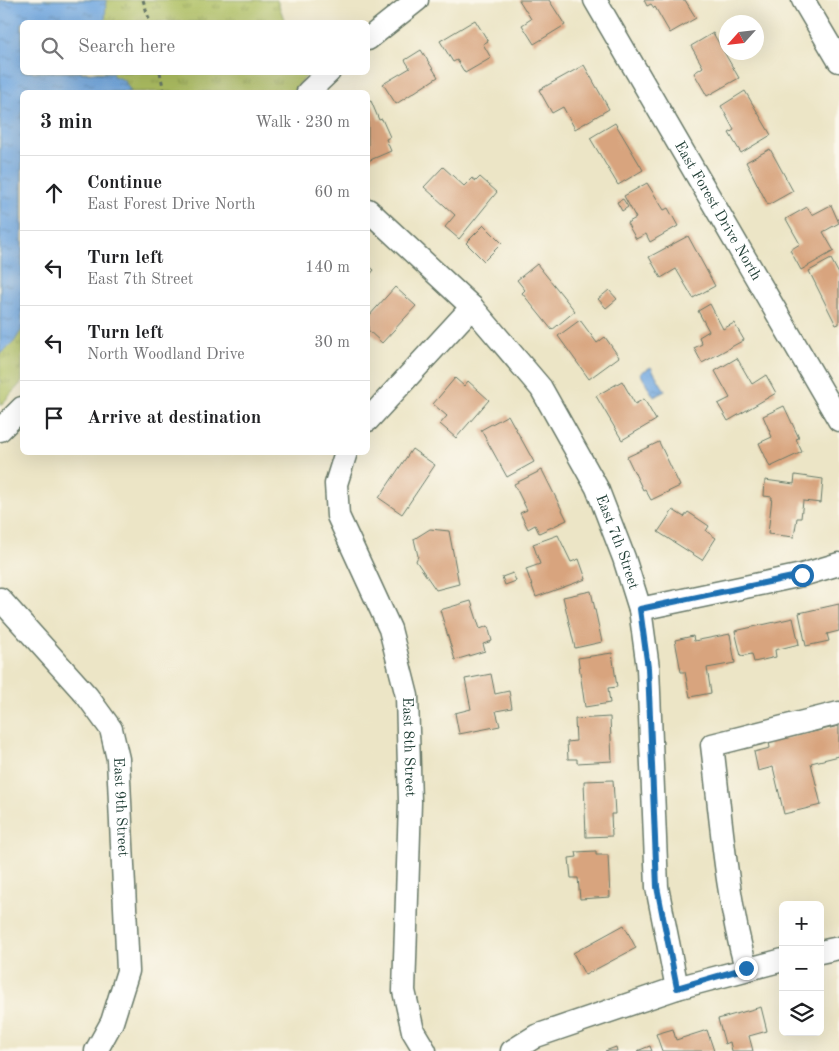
<!DOCTYPE html>
<meta charset="utf-8">
<style>
:root{--surface:#fff;--page:#f6f6f6;--text:#202124;--muted:#757577;--line:#e0e0e0}
body{margin:0;font-family:"Old Standard TT",serif;background:var(--page);color:var(--text)}
.controls{position:absolute;right:15px;bottom:15px;display:grid;overflow:hidden;border-radius:8px;box-shadow:0 5px 20px #0002}
.controls button{width:45px;height:45px;display:grid;place-items:center;padding:0;border:0;border-bottom:1px solid var(--line);background:var(--surface);color:var(--text);font:25px sans-serif}
.compass{position:absolute;left:719px;top:15px;width:45px;height:45px;border-radius:50%;background:var(--surface);box-shadow:0 5px 20px #0002;rotate:243deg}
.stop{position:absolute;width:15px;height:15px;margin:-11px;border:4px solid #1f6fb2;border-radius:50%;background:#fff}
.stop.end{background:#1f6fb2;border-color:#fff;box-shadow:0 1px 5px #0008}
.list{margin:0;padding:0;list-style:none}
h2{display:flex;justify-content:space-between;align-items:center;height:65px;margin:0;padding:0 20px;font-size:21px}
h2 small{font-size:16px;font-weight:400;color:var(--muted)}
.list li{display:grid;grid-template-columns:32px 1fr auto;gap:15px;align-items:center;box-sizing:border-box;height:75px;padding:0 20px;border-top:1px solid var(--line)}
.list b{display:block;font-size:19px;white-space:nowrap}
.list p{margin:0;font-size:16px;white-space:nowrap;color:var(--muted)}
.list em{font-size:16px;font-style:normal;color:var(--muted)}
.icon{flex:none;width:28px;height:28px;fill:none;stroke:currentColor;stroke-width:2;stroke-linecap:round;stroke-linejoin:round}
.map{position:relative;flex:none;width:839px;height:1051px;overflow:hidden}
.search{position:absolute;background:var(--surface);box-shadow:0 5px 20px #0002;left:20px;top:20px;width:350px;height:55px;display:flex;align-items:center;gap:12px;box-sizing:border-box;padding:0 18px;border-radius:8px;color:var(--muted);font-size:19px}
.panel{position:absolute;background:var(--surface);box-shadow:0 5px 20px #0002;left:20px;top:90px;width:350px;height:365px;border-radius:8px}
.map>svg:first-child{display:block}
</style>
<div class="map">
<svg width="839" height="1051" viewBox="0 0 839 1051">
<defs>
<pattern id="grass-tufts" width="24" height="20" patternUnits="userSpaceOnUse" patternTransform="scale(1.25)"><rect width="24" height="20" fill="#afc063"/><path d="M3 7l-1-3M5 7V3M7 7l1-3M15 17l-1-3M17 17v-4M19 17l1-3" fill="none" stroke="#8e9d52"/></pattern>
<pattern id="water-ripples" width="26" height="14" patternUnits="userSpaceOnUse" patternTransform="scale(1.25)"><rect width="26" height="14" fill="#72a8e0"/><path d="M2 4q2-2 4 0t4 0M15 11q2-2 4 0t4 0" fill="none" stroke="#5d8ab6"/></pattern>
</defs>
<rect width="100%" height="100%" fill="#fbf7ec"/>
<filter id="ink" filterUnits="userSpaceOnUse"><feTurbulence type="fractalNoise" baseFrequency=".02" numOctaves="2"/><feDisplacementMap in="SourceGraphic" scale="10" xChannelSelector="R" yChannelSelector="G"/><feConvolveMatrix kernelMatrix="1 2 1 2 8 2 1 2 1" color-interpolation-filters="sRGB"/></filter>
<filter id="wash" filterUnits="userSpaceOnUse"><feTurbulence type="fractalNoise" baseFrequency=".0096" numOctaves="4" result="noise"/><feDisplacementMap in="SourceGraphic" scale="20" xChannelSelector="R" yChannelSelector="G"/><feGaussianBlur stdDeviation="1.12" result="paint"/><feColorMatrix in="noise" values="0 0 0 0 0 0 0 0 0 0 0 0 0 0 0 0 0 1.4 0 .05"/><feComposite in="paint" operator="in"/></filter>
<g filter="url(#wash)">
<rect width="100%" height="100%" fill="#ece5c6"/>
<polygon fill="url(#grass-tufts)" stroke="#677e4c" points="0,0 277,0 285,22 22,22 22,72 304,72 306,77 292,92 22,92 22,382 0,406"/>
<g fill="url(#water-ripples)" stroke="#48728a">
<polygon points="0,0 106,0 105,22 22,22 22,72 112,73 113,76 124,80 131,92 22,92 22,329 14,342 0,354"/>
<polygon points="651,367 665,391 654,397 640,373"/>
</g>
<g id="blocks">
<g fill="#d8a47e">
<polygon points="519,0 549,0 565,25 534,44 522,25 531,19"/>
<polygon points="644,0 685,0 696,18 670,33 655,7 654,8 651,4 647,6"/>
<polygon points="475,20 488,41 483,44 491,58 465,73 457,60 453,62 440,41"/>
<polygon points="713,33 739,78 707,96 694,73 703,67 691,46"/>
<polygon points="421,50 438,77 396,104 383,84 410,68 405,60"/>
<polygon points="584,65 609,109 575,129 563,107 552,113 539,90"/>
<polygon points="745,91 771,135 741,153 729,133 734,130 721,106"/>
<polygon points="371,101 379,120 382,119 390,137 386,139 391,151 368,161 368,102"/>
<polygon points="615,123 643,170 618,185 590,138"/>
<polygon points="770,149 793,191 768,205 746,162"/>
<polygon points="443,167 464,186 472,178 476,181 480,177 497,192 459,239 445,227 455,215 424,187"/>
<polygon points="647,183 664,210 668,208 678,226 650,242 646,234 636,239 627,223 636,218 624,196"/>
<polygon points="623,199 628,207 622,211 617,202"/>
<polygon points="831,205 839,223 823,232 834,251 801,270 790,250 800,244 786,219 807,207 812,215"/>
<polygon points="484,225 502,243 484,261 466,243"/>
<polygon points="688,236 715,286 693,298 676,269 661,278 649,257"/>
<polygon points="831,259 839,274 839,324 836,325 809,271"/>
<polygon points="537,264 575,311 552,330 522,293 525,290 517,280"/>
<polygon points="368,265 374,270 368,277"/>
<polygon points="395,287 416,306 382,343 368,330 368,317"/>
<polygon points="609,290 617,299 606,308 598,299"/>
<polygon points="710,304 723,329 734,323 744,340 702,363 694,348 702,344 699,337 709,331 698,311"/>
<polygon points="580,320 597,343 605,337 619,357 589,379 558,336"/>
<polygon points="737,358 752,384 766,375 776,393 728,421 718,404 730,398 715,371"/>
<polygon points="455,378 464,386 468,381 489,400 456,438 440,424 447,416 433,404"/>
<polygon points="622,381 635,404 644,399 656,420 622,440 596,396"/>
<polygon points="784,406 799,438 796,439 802,452 770,467 759,443 772,437 763,416"/>
<polygon points="508,415 534,462 507,477 481,430"/>
<polygon points="659,442 680,486 651,500 645,489 643,490 627,457"/>
<polygon points="412,449 435,465 402,514 379,498"/>
<polygon points="542,470 567,520 539,533 535,525 528,529 520,513 527,510 514,484"/>
<polygon points="795,475 823,479 821,503 803,501 801,518 797,518 794,537 768,534 772,497 764,496 765,480 794,484"/>
<polygon points="673,510 684,517 688,512 709,526 706,531 716,538 702,560 658,532"/>
<polygon points="430,529 449,531 459,584 436,590 416,561 418,556 414,539"/>
<polygon points="558,535 571,562 579,559 586,579 536,597 526,569 540,564 533,544"/>
<polygon points="513,573 516,581 505,585 502,577"/>
<polygon points="591,591 602,642 575,648 563,597"/>
<polygon points="471,601 480,629 488,626 492,641 483,644 485,651 455,660 440,610"/>
<polygon points="839,604 839,631 827,634 829,641 806,646 799,613"/>
<polygon points="793,618 799,644 775,650 776,657 754,662 752,654 741,656 735,631"/>
<polygon points="730,634 735,663 707,668 711,693 690,697 685,672 681,672 675,640 693,636 694,641"/>
<polygon points="612,653 617,687 608,688 610,703 585,707 578,658"/>
<polygon points="491,674 495,694 509,691 512,708 496,711 500,726 459,734 455,713 471,709 465,679"/>
<polygon points="610,717 612,761 577,763 577,759 568,759 567,742 576,741 575,719"/>
<polygon points="839,726 839,756 811,763 821,805 784,814 773,767 758,771 754,752 770,748 769,742"/>
<polygon points="613,780 615,814 611,814 612,836 586,837 584,781"/>
<polygon points="596,851 596,855 608,855 610,897 580,899 578,878 571,878 569,858 577,857 576,852"/>
<polygon points="624,925 636,948 585,975 573,953"/>
<polygon points="761,1007 767,1031 749,1036 753,1051 732,1051 730,1042 725,1044 718,1019"/>
<polygon points="673,1029 676,1040 707,1030 714,1051 662,1051 656,1034"/>
<polygon points="650,1046 652,1051 637,1051"/>
<polygon points="616,1047 617,1051 605,1051"/>
</g>
</g>
</g>
<g filter="url(#ink)">
<use href="#blocks" fill-opacity="0" stroke="#677867" stroke-width="1"/>
<g fill="none" stroke-linecap="round" stroke-linejoin="round">
<g stroke="#677867" stroke-width="25">
<g id="minor">
<path id="s1" d="M595,0L839,420"/>
<polyline points="803,0 839,61"/>
<polyline points="368,39 417,0"/>
<polyline points="308,92 329,72"/>
<path id="s2" d="M368,210L472,307L541,388L597,488L624,558L640,609L648,668L657,887L677,988"/>
<polyline points="368,420 472,307"/>
<polyline points="0,430 22,408"/>
<path id="s3" d="M346,452L336,484L338,516L390,629L407,696L410,802L404,991L413,1031L425,1051"/>
<path id="s4" d="M0,599L87,696L111,729L118,759L128,971L112,1022L96,1051"/>
<polyline points="640,609 802,575 839,564"/>
<polyline points="820,952 839,948"/>
<path d="M746,968C726,896 721,818 712,745L839,713"/>
<polyline points="512,1051 536,1036 677,988 783,960"/>
</g>
</g>
<g stroke="#677867" stroke-width="3" stroke-dasharray="4 4" stroke-linecap="butt">
<polyline points="143,0 150,22"/>
<polyline points="160,72 164,92"/>
</g>
<use href="#minor" stroke="#fff" stroke-width="22"/>
</g>
</g>
<g fill="none" stroke-linecap="round" stroke-linejoin="round" filter="url(#ink)">
<polyline stroke="#1f6fb2" stroke-width="6" points="746,968 677,988 657,887 648,668 640,609 802,575"/>
</g>
<g text-anchor="middle" dominant-baseline="central" stroke-width="4.5" stroke-linejoin="round" paint-order="stroke">
<g font-size="15" fill="#1f3d34" stroke="#fbf7ec">
<text stroke="none"><textPath href="#s1" startOffset="244">East Forest Drive North</textPath></text>
<text stroke="none"><textPath href="#s2" startOffset="421">East 7th Street</textPath></text>
<text stroke="none"><textPath href="#s3" startOffset="310">East 8th Street</textPath></text>
<text stroke="none"><textPath href="#s4" startOffset="250">East 9th Street</textPath></text>
</g>
</g>
</svg>
<div class="controls">
<button>+</button>
<button>−</button>
<button><svg class="icon" aria-label="layers" viewBox="0 0 24 24"><path d="M12 4l9 5-9 5-9-5zM3 14l9 5 9-5"/></svg></button>
</div>
<svg class="compass" viewBox="-18 -18 36 36"><path d="M0-13l5 13h-10z" fill="#e53935"/><path d="M0 13l5-13h-10z" fill="#757577"/></svg>
<div class="stop" style="left:802px;top:575px"></div>
<div class="stop end" style="left:746px;top:968px"></div>
<div class="search"><svg class="icon" aria-label="search" viewBox="0 0 24 24"><circle cx="10" cy="10" r="6"/><path d="M15 15l6 6"/></svg>Search here</div>
<section class="panel">
<h2>3 min<small>Walk · 230 m</small></h2>
<ul class="list">
<li><svg class="icon" aria-label="ahead" viewBox="0 0 24 24"><path d="M12 20V5M6 11l6-6 6 6"/></svg><div><b>Continue</b><p>East Forest Drive North</p></div><em>60 m</em></li>
<li><svg class="icon" aria-label="left" viewBox="0 0 24 24"><path d="M17 20v-9H6M10 6l-5 5 5 5"/></svg><div><b>Turn left</b><p>East 7th Street</p></div><em>140 m</em></li>
<li><svg class="icon" aria-label="left" viewBox="0 0 24 24"><path d="M17 20v-9H6M10 6l-5 5 5 5"/></svg><div><b>Turn left</b><p>North Woodland Drive</p></div><em>30 m</em></li>
<li><svg class="icon" aria-label="arrive" viewBox="0 0 24 24"><path d="M6 21V4h12l-3 4 3 4H6"/></svg><div><b>Arrive at destination</b></div></li>
</ul>
</section>
</div>
